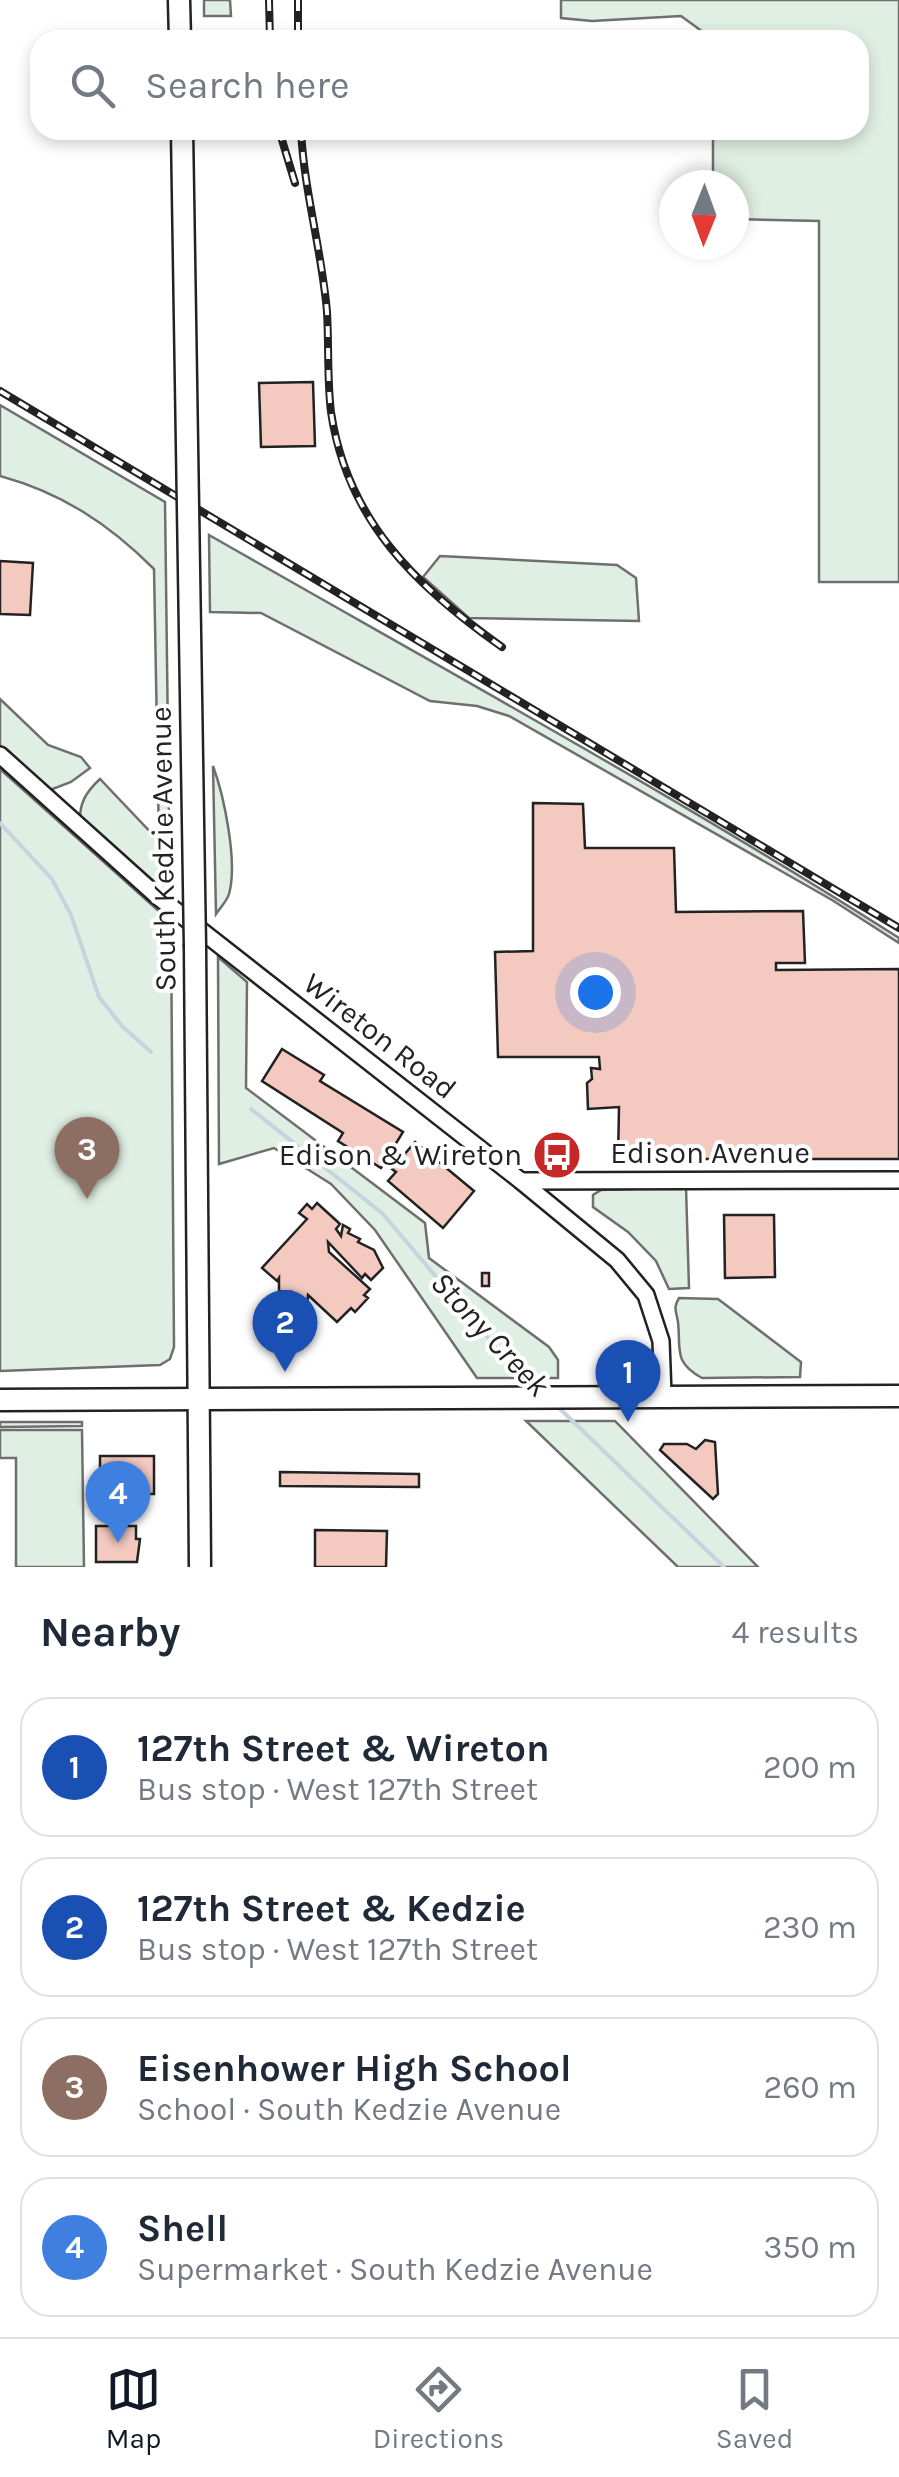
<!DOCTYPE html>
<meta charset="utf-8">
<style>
:root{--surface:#fff;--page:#f6f6f7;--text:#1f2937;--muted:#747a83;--line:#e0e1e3;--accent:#111827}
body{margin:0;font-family:Karla,sans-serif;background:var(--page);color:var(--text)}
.compass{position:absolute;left:659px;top:170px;width:90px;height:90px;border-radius:50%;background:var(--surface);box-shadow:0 5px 15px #0003;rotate:181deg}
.you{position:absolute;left:595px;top:992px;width:35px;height:35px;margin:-25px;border:8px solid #fff;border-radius:50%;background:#1a73e8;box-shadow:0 0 0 15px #1a73e833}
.badge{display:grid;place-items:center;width:65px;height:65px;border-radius:50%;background:var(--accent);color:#fff;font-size:32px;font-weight:700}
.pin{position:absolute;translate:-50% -82px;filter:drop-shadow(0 2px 5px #0008)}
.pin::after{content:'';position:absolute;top:52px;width:35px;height:30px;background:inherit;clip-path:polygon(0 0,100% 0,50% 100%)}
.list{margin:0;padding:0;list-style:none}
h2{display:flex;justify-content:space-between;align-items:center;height:130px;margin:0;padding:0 40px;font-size:42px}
h2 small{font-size:32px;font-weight:400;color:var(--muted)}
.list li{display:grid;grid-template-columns:65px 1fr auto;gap:30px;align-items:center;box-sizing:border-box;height:140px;margin:0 20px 20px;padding:0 20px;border:2px solid var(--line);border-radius:30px}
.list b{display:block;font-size:38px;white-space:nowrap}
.list p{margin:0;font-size:32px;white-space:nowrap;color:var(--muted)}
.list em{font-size:32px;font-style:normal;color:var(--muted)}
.icon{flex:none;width:55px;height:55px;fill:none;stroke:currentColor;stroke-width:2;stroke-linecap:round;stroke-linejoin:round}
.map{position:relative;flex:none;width:899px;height:1567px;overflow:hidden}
.search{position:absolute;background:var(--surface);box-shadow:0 5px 15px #0003;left:30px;right:30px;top:30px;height:110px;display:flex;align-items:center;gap:25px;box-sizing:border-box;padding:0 35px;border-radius:30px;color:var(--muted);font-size:38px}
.sheet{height:770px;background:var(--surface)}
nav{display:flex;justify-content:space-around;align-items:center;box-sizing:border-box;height:140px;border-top:2px solid var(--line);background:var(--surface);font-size:28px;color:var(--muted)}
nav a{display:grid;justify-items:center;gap:5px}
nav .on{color:var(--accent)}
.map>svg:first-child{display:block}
</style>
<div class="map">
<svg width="899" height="1567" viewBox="0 0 899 1567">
<rect width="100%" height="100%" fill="#fff"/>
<g fill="#e0efe3" stroke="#6f6f6f" stroke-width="2.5">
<polygon points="204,0 230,0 231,16 204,16"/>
<polygon points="561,0 899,0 899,582 819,582 819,221 734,219 734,185 713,185 713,130 859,130 859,40 705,40 703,32 681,16 592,21 561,18"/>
<path d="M0,405L165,502L170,896L80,823C79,803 86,792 100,779L159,841L154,569C109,524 62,493 0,476Z"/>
<path d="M209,535C440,667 674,795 899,938V943L832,900L509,716L477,706L430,701L261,613L210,612Z"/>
<polygon points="440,556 617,565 636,578 639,621 469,618 423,577"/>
<polygon points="0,699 48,745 81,757 90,768 71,782 50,790 0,747"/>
<path d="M213,766C224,796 238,862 229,894C227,901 220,908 216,914Z"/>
<polygon points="0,769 171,922 174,1347 170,1359 160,1365 0,1371"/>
<polygon points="218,957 247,982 246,1088 425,1223 429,1258 549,1347 558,1360 558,1378 477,1378 375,1230 331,1184 274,1148 219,1164"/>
<polygon points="686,1187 689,1288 669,1289 656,1261 628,1232 593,1207 593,1195 601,1190"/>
<path d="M679,1298L718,1299L801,1362L800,1377L702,1378C673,1362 681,1350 678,1322C676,1310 673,1308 679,1298Z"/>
<polygon points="526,1421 615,1421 758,1567 678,1567"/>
<polygon points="0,1422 82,1422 82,1426 0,1427"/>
<polygon points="0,1430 82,1430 84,1567 16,1567 16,1458 0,1458"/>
</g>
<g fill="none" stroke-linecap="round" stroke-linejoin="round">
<g stroke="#c7d3dd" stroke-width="4">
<polyline points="0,823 52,879 71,915 99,997 122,1026 151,1052"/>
<polyline points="251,1109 382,1213 499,1351 540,1390"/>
<polyline points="558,1407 724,1567"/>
</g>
</g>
<g fill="#f3c9c0" stroke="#222" stroke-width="2.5">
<polygon points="313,382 315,446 261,447 259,383"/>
<polygon points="0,561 33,563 30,615 0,614"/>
<polygon points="533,803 583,804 585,848 674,848 676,912 803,911 805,963 776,963 776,970 899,969 899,1159 618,1159 619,1107 588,1109 587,1083 592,1079 591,1068 600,1069 599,1057 498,1057 495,952 533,951"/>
<polygon points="282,1049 324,1075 320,1081 403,1132 381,1168 338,1141 343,1133 262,1081"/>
<polygon points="415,1142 474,1191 443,1228 388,1181 396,1172 392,1169"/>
<polygon points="317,1203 340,1224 336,1229 341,1236 343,1225 350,1229 348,1233 360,1239 358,1242 374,1250 383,1268 371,1280 365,1274 362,1278 328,1242 329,1252 370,1289 364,1295 368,1298 355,1312 351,1308 337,1322 308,1295 307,1307 291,1307 292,1292 279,1291 279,1278 277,1281 262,1268 307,1219 299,1213 307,1204 312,1209"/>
<polygon points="724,1215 774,1215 775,1277 725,1278"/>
<rect x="482" y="1273" width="7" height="13"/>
<polygon points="705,1440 715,1442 718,1494 713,1499 660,1450 664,1444 687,1444 696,1449"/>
<rect x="100" y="1456" width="54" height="38"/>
<polygon points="280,1472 419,1474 419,1487 280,1486"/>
<polygon points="96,1526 136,1526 136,1539 140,1539 137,1562 96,1562"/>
<polygon points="315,1530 387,1531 386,1567 315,1567"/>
</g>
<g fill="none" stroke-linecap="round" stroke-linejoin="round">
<g stroke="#222" stroke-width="20">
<g id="minor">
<polyline points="0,755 157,896 521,1181 617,1260 646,1295 661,1341 663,1395"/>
<polyline points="521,1181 899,1180"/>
</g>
</g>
<g stroke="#222" stroke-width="25">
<g id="major">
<polyline points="179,0 180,40"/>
<polyline points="195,947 200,1567"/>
<polyline points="0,1400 899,1396"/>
</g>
</g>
<use href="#minor" stroke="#fff" stroke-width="15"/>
<use href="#major" stroke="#fff" stroke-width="20"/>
<g stroke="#222" stroke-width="8">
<g id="rail">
<polyline points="269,0 270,40"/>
<polyline points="298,0 298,40"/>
<polyline points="279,130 295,183"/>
<path d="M301,130C304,192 322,251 327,312C329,346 327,379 331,412C347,521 417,587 502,647"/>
<polyline points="0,391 899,928"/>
</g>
</g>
<use href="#rail" stroke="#fff" stroke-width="4" stroke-dasharray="11" stroke-linecap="butt"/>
<g stroke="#222" stroke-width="25" stroke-linecap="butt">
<polyline id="major-bridge" points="182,130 195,947"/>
</g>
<use href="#major-bridge" stroke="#fff" stroke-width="20"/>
</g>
<defs>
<g id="bus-disc" transform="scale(2.5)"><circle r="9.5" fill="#c62828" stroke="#fff"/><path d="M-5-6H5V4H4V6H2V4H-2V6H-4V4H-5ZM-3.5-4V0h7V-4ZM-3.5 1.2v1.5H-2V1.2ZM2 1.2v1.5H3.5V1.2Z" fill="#fff"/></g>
</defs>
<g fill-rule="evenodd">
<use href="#bus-disc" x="557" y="1155"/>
</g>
<g text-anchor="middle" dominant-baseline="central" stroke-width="8" stroke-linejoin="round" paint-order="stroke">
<g font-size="30" fill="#222" stroke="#fff">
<text transform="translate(163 849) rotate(-91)">South Kedzie Avenue</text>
<text transform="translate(380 1036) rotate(38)">Wireton Road</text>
<text x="710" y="1153">Edison Avenue</text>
</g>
<g font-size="30" fill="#222" stroke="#fff" text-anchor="end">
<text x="522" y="1155">Edison &amp; Wireton</text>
</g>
<g font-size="32" font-style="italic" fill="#222" stroke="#fff">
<text transform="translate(490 1334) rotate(47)">Stony Creek</text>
</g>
</g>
</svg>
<svg class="compass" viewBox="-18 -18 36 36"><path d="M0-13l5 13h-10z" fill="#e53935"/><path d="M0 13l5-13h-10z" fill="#747a83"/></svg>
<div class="you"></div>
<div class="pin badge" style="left:628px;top:1422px;background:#1a4fb4">1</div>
<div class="pin badge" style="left:285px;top:1372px;background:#1a4fb4">2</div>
<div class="pin badge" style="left:87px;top:1199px;background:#8d6e63">3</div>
<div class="pin badge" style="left:118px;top:1543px;background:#3f7fe0">4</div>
<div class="search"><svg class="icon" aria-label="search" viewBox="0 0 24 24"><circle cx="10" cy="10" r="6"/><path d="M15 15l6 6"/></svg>Search here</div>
</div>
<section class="sheet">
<h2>Nearby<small>4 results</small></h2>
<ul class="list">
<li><span class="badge" style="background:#1a4fb4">1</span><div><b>127th Street &amp; Wireton</b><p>Bus stop · West 127th Street</p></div><em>200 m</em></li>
<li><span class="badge" style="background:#1a4fb4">2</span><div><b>127th Street &amp; Kedzie</b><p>Bus stop · West 127th Street</p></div><em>230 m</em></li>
<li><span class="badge" style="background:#8d6e63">3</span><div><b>Eisenhower High School</b><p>School · South Kedzie Avenue</p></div><em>260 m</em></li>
<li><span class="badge" style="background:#3f7fe0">4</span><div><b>Shell</b><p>Supermarket · South Kedzie Avenue</p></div><em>350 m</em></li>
</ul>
</section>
<nav>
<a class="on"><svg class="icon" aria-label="map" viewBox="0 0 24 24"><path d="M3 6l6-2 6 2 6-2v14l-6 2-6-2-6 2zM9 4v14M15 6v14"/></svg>Map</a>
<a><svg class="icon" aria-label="directions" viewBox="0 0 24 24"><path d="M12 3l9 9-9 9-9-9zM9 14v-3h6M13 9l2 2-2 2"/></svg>Directions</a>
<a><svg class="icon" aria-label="saved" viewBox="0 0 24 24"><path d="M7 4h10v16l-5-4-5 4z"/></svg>Saved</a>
</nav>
